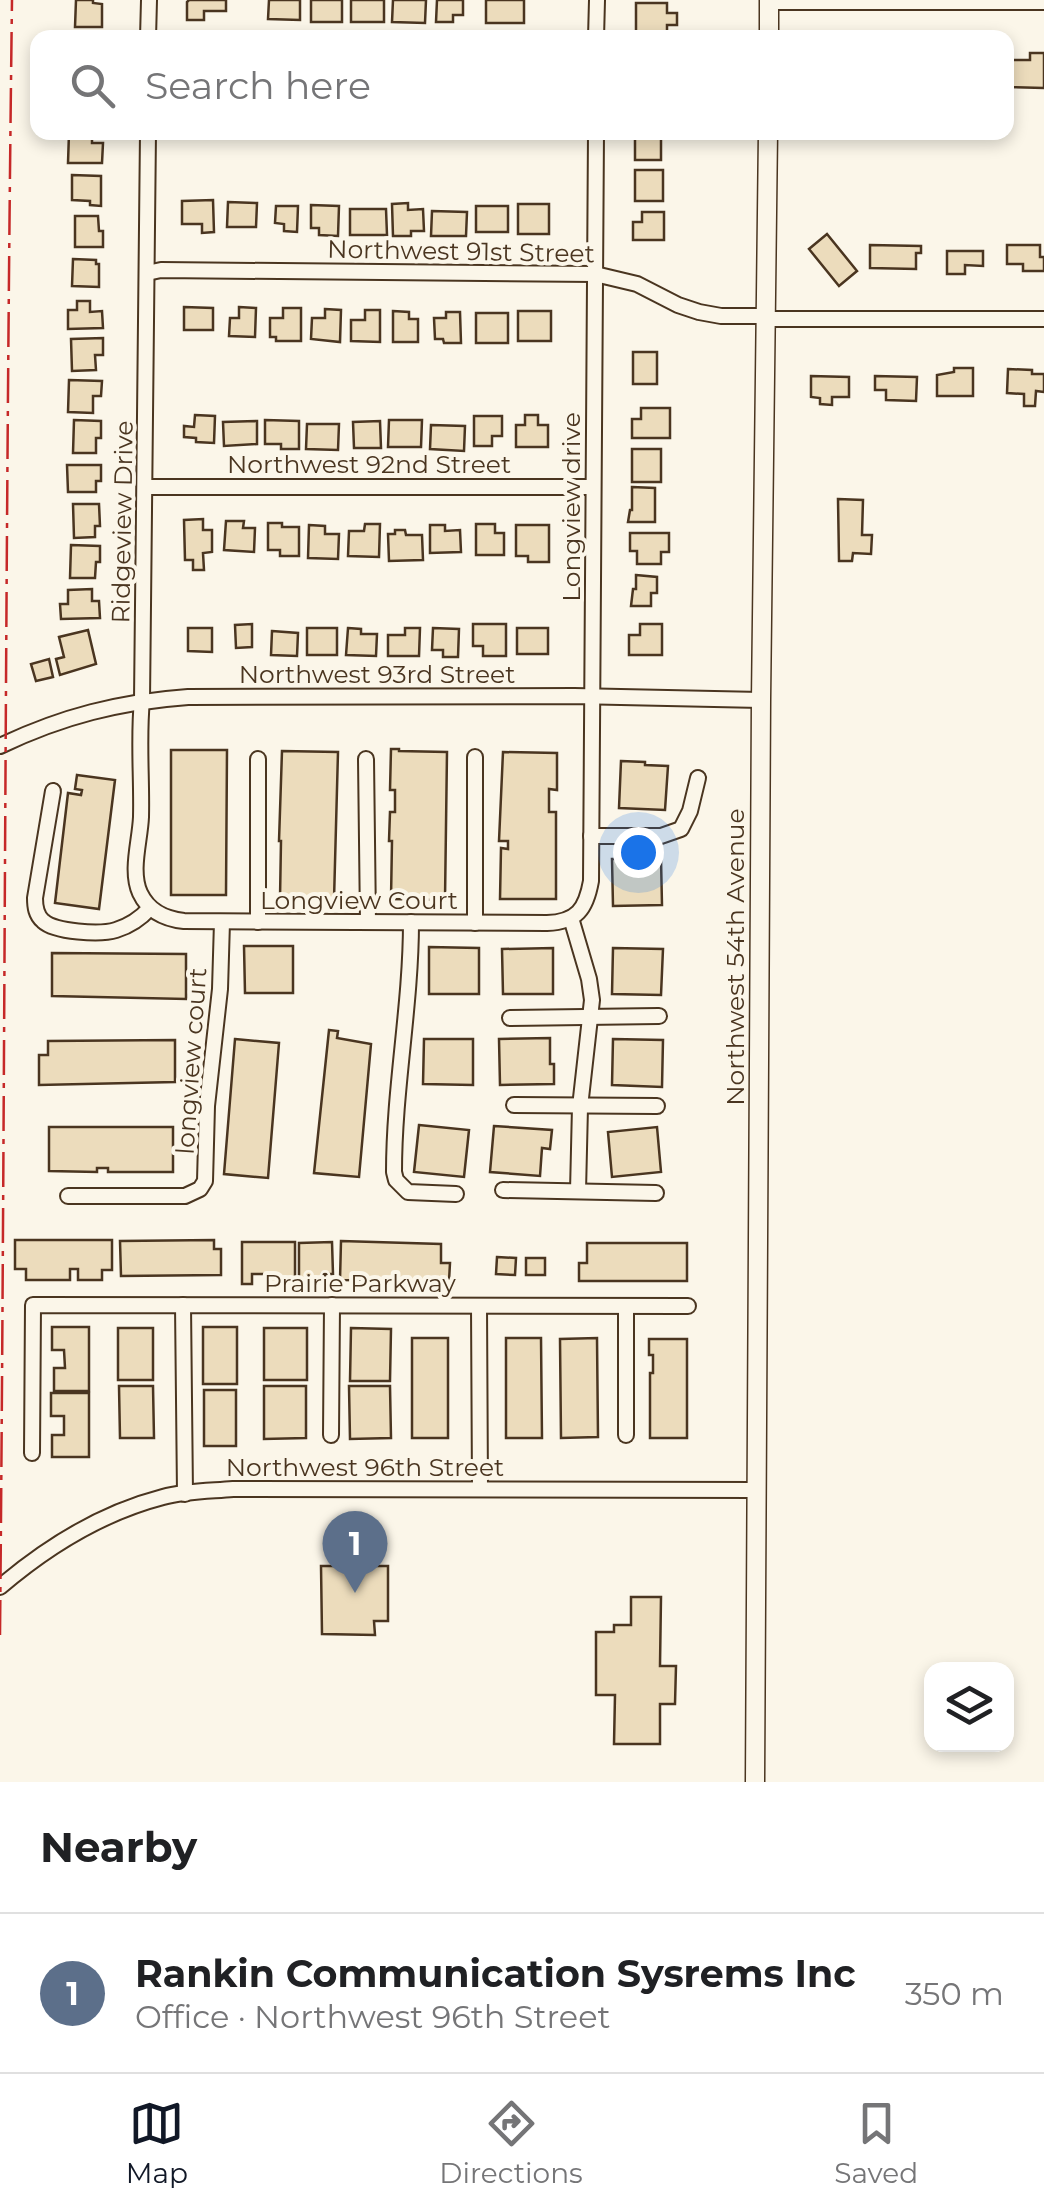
<!DOCTYPE html>
<meta charset="utf-8">
<style>
:root{--surface:#fff;--page:#f2f2f2;--text:#202124;--muted:#757577;--line:#e0e0e0;--accent:#111827}
body{margin:0;font-family:Montserrat,sans-serif;background:var(--page);color:var(--text)}
.controls{position:absolute;right:30px;bottom:30px;display:grid;overflow:hidden;border-radius:20px;box-shadow:0 5px 15px #0003}
.controls button{width:90px;height:90px;display:grid;place-items:center;padding:0;border:0;border-bottom:2px solid var(--line);background:var(--surface);color:var(--text);font:50px sans-serif}
.you{position:absolute;left:638px;top:852px;width:35px;height:35px;margin:-25px;border:8px solid #fff;border-radius:50%;background:#1a73e8;box-shadow:0 0 0 15px #1a73e833}
.badge{display:grid;place-items:center;width:65px;height:65px;border-radius:50%;background:var(--accent);color:#fff;font-size:32px;font-weight:700}
.pin{position:absolute;translate:-50% -82px;filter:drop-shadow(0 2px 5px #0008)}
.pin::after{content:'';position:absolute;top:52px;width:35px;height:30px;background:inherit;clip-path:polygon(0 0,100% 0,50% 100%)}
.list{margin:0;padding:0;list-style:none}
h2{display:flex;justify-content:space-between;align-items:center;height:130px;margin:0;padding:0 40px;font-size:42px}
h2 small{font-size:32px;font-weight:400;color:var(--muted)}
.list li{display:grid;grid-template-columns:65px 1fr auto;gap:30px;align-items:center;box-sizing:border-box;height:160px;padding:0 40px;border-top:2px solid var(--line)}
.list b{display:block;font-size:38px;white-space:nowrap}
.list p{margin:0;font-size:32px;white-space:nowrap;color:var(--muted)}
.list em{font-size:32px;font-style:normal;color:var(--muted)}
.icon{flex:none;width:55px;height:55px;fill:none;stroke:currentColor;stroke-width:2;stroke-linecap:round;stroke-linejoin:round}
.map{position:relative;flex:none;width:1044px;height:1782px;overflow:hidden}
.search{position:absolute;background:var(--surface);box-shadow:0 5px 15px #0003;left:30px;right:30px;top:30px;height:110px;display:flex;align-items:center;gap:25px;box-sizing:border-box;padding:0 35px;border-radius:20px;color:var(--muted);font-size:38px}
.sheet{height:290px;background:var(--surface)}
nav{display:flex;justify-content:space-around;align-items:center;box-sizing:border-box;height:140px;border-top:2px solid var(--line);background:var(--surface);font-size:28px;color:var(--muted)}
nav a{display:grid;justify-items:center;gap:5px}
nav .on{color:var(--accent)}
.map>svg:first-child{display:block}
</style>
<div class="map">
<svg width="1044" height="1782" viewBox="0 0 1044 1782">
<rect width="100%" height="100%" fill="#fbf6e9"/>
<g fill="#ecdcbc" stroke="#4a3520" stroke-width="2.5">
<polygon points="76,0 93,0 93,3 102,4 102,27 75,27"/>
<polygon points="189,0 226,0 226,11 204,11 204,20 187,20 187,2"/>
<polygon points="269,0 300,0 300,20 268,19"/>
<rect x="311" y="0" width="31" height="22"/>
<rect x="351" y="0" width="33" height="22"/>
<polygon points="393,0 426,0 425,23 392,22"/>
<polygon points="437,0 463,0 463,15 453,15 453,22 436,22"/>
<rect x="486" y="0" width="38" height="23"/>
<polygon points="636,3 667,3 667,13 677,13 677,25 667,25 667,35 636,35"/>
<polygon points="1030,53 1044,53 1044,88 1006,87 1006,60 1030,60"/>
<rect x="635" y="132" width="26" height="28"/>
<polygon points="69,133 92,134 92,143 103,143 102,163 68,163"/>
<rect x="635" y="170" width="28" height="31"/>
<polygon points="72,175 101,176 101,206 90,205 90,201 72,200"/>
<polygon points="213,200 214,232 202,233 202,224 182,224 182,201"/>
<polygon points="228,202 257,203 256,227 227,227"/>
<polygon points="408,203 408,210 423,209 424,231 411,231 411,236 393,236 392,204"/>
<rect x="518" y="204" width="31" height="30"/>
<polygon points="311,205 339,206 338,236 319,235 319,228 311,228"/>
<polygon points="276,206 298,206 297,232 284,231 284,224 275,223"/>
<rect x="476" y="206" width="32" height="26"/>
<polygon points="350,209 386,209 387,235 350,235"/>
<polygon points="432,211 467,212 466,236 431,236"/>
<polygon points="642,212 664,212 664,240 633,240 633,222 642,222"/>
<polygon points="75,216 98,216 99,231 103,231 103,247 75,247"/>
<polygon points="827,234 857,271 839,286 809,249"/>
<polygon points="870,245 921,246 921,253 916,253 916,269 870,268"/>
<polygon points="1007,245 1040,245 1040,257 1044,257 1044,271 1023,271 1023,264 1007,264"/>
<polygon points="947,251 983,251 983,266 965,265 965,274 947,274"/>
<polygon points="73,259 96,260 96,264 99,264 99,287 72,286"/>
<polygon points="77,301 90,301 90,312 102,311 103,328 68,329 68,310 77,310"/>
<polygon points="184,307 213,308 213,330 184,330"/>
<polygon points="239,307 256,308 255,337 229,336 230,318 239,318"/>
<polygon points="283,308 301,308 301,341 276,341 276,337 270,337 270,318 283,318"/>
<polygon points="325,309 341,310 340,342 311,339 312,318 325,318"/>
<polygon points="365,310 380,310 380,342 351,341 351,320 365,320"/>
<polygon points="393,311 409,312 409,319 418,319 418,342 393,342"/>
<rect x="518" y="311" width="33" height="30"/>
<polygon points="446,312 460,312 461,343 444,343 443,339 435,339 434,318 446,318"/>
<rect x="476" y="313" width="32" height="30"/>
<polygon points="103,338 103,355 95,355 96,370 72,371 71,339"/>
<rect x="633" y="352" width="24" height="32"/>
<polygon points="954,368 973,368 973,396 937,396 937,375 954,372"/>
<polygon points="1008,369 1032,370 1032,374 1044,374 1044,392 1036,391 1035,406 1024,406 1024,394 1007,393"/>
<polygon points="811,376 849,377 849,397 832,397 832,405 820,404 820,398 811,397"/>
<polygon points="875,376 917,377 916,401 886,400 886,390 875,390"/>
<polygon points="69,380 102,381 101,396 93,396 93,413 68,412"/>
<polygon points="641,408 670,408 670,438 632,438 632,419 641,419"/>
<polygon points="195,415 215,416 214,443 196,442 196,438 184,437 184,426 194,427"/>
<polygon points="525,415 538,415 538,425 548,425 548,447 516,447 516,425 525,425"/>
<polygon points="474,416 502,416 502,436 492,436 492,446 474,446"/>
<polygon points="74,420 101,421 101,438 96,438 96,453 73,453"/>
<polygon points="265,420 299,421 299,449 281,449 281,444 265,444"/>
<polygon points="389,420 422,420 421,447 388,447"/>
<polygon points="257,421 257,444 224,446 223,422"/>
<polygon points="380,421 381,448 354,448 353,422"/>
<polygon points="307,424 339,424 338,450 306,449"/>
<polygon points="431,425 465,426 464,451 430,449"/>
<rect x="632" y="449" width="29" height="33"/>
<polygon points="67,465 101,465 101,481 96,481 96,492 68,492"/>
<polygon points="632,487 655,488 655,522 628,522 630,510 632,510"/>
<polygon points="838,499 863,500 862,535 872,535 871,554 853,553 852,561 839,561"/>
<polygon points="73,504 99,504 100,526 95,526 95,537 74,538"/>
<polygon points="203,519 203,530 212,530 212,552 203,553 204,570 193,570 193,560 185,560 184,520"/>
<polygon points="226,521 244,521 243,528 255,528 254,552 224,550"/>
<polygon points="268,523 282,523 282,527 299,527 299,556 280,556 280,550 268,550"/>
<polygon points="365,524 380,524 379,557 348,556 349,531 364,531"/>
<polygon points="476,524 495,524 495,533 504,533 504,555 476,555"/>
<polygon points="309,525 325,526 325,534 339,534 338,559 308,558"/>
<polygon points="430,525 445,525 445,531 460,530 461,552 430,553"/>
<polygon points="516,525 549,525 549,562 528,562 528,556 516,556"/>
<polygon points="395,530 405,530 406,535 422,535 423,560 389,561 388,534 395,534"/>
<polygon points="630,533 669,533 669,552 661,552 661,564 637,564 637,551 630,551"/>
<polygon points="71,545 100,546 100,562 96,562 95,578 70,578"/>
<polygon points="636,575 657,577 657,593 651,593 651,606 631,606 633,589 636,589"/>
<polygon points="92,589 92,601 99,601 100,618 61,619 60,604 68,604 68,590"/>
<polygon points="252,624 252,647 236,648 235,625"/>
<polygon points="473,624 506,624 506,656 483,656 483,646 473,646"/>
<polygon points="640,624 662,624 662,655 629,655 629,635 640,635"/>
<polygon points="188,628 212,628 212,652 188,651"/>
<rect x="307" y="628" width="30" height="27"/>
<polygon points="348,628 361,629 361,634 377,634 376,656 346,655"/>
<polygon points="405,628 420,628 419,656 388,656 388,635 405,635"/>
<polygon points="433,628 459,629 458,657 443,657 443,650 432,650"/>
<rect x="517" y="628" width="31" height="26"/>
<polygon points="88,630 96,664 60,675 56,659 64,657 59,637"/>
<polygon points="272,631 298,633 297,656 271,655"/>
<polygon points="49,659 53,677 36,681 31,664"/>
<polygon points="391,749 399,749 399,751 447,752 445,900 391,899 392,841 389,841 390,812 395,812 395,790 390,790"/>
<polygon points="171,750 227,750 226,895 171,895"/>
<polygon points="282,751 338,752 334,900 280,899 281,841 279,841"/>
<polygon points="503,752 557,753 557,790 549,789 549,812 556,812 556,899 500,899 501,848 508,849 508,841 499,841"/>
<polygon points="621,761 645,762 645,765 668,766 665,810 619,808"/>
<polygon points="77,775 115,780 99,909 55,903 68,793 81,795 82,790 75,789"/>
<polygon points="661,858 662,905 613,906 612,859"/>
<polygon points="244,946 293,946 293,993 245,993"/>
<polygon points="429,947 479,948 479,994 429,994"/>
<polygon points="553,948 553,994 503,994 502,949"/>
<polygon points="613,948 663,949 661,995 612,994"/>
<polygon points="52,953 186,954 186,999 52,996"/>
<polygon points="329,1030 338,1031 337,1038 371,1044 359,1177 314,1173"/>
<polygon points="550,1038 550,1064 554,1064 554,1084 500,1085 499,1039"/>
<polygon points="235,1039 279,1043 268,1178 224,1174"/>
<polygon points="424,1039 473,1039 473,1085 423,1084"/>
<polygon points="613,1039 663,1040 662,1087 612,1085"/>
<polygon points="175,1040 175,1082 39,1085 39,1055 48,1055 48,1041"/>
<polygon points="419,1125 469,1130 464,1177 414,1172"/>
<polygon points="494,1126 552,1130 550,1149 542,1148 540,1176 490,1172"/>
<polygon points="49,1127 173,1127 173,1172 108,1172 108,1168 97,1168 97,1172 49,1171"/>
<polygon points="657,1127 661,1172 612,1177 608,1132"/>
<polygon points="15,1240 112,1240 112,1270 102,1270 102,1280 78,1280 78,1269 70,1269 70,1280 26,1280 26,1269 15,1269"/>
<polygon points="214,1240 214,1249 221,1249 221,1275 121,1276 120,1241"/>
<polygon points="341,1241 441,1244 441,1263 450,1263 449,1281 340,1280"/>
<polygon points="242,1242 295,1242 295,1284 271,1284 271,1274 252,1274 252,1284 242,1284"/>
<polygon points="332,1242 333,1274 322,1274 323,1283 299,1283 299,1243"/>
<polygon points="587,1243 687,1243 687,1281 579,1281 579,1263 587,1263"/>
<polygon points="497,1257 516,1258 515,1275 496,1274"/>
<rect x="526" y="1258" width="19" height="17"/>
<polygon points="52,1327 89,1327 89,1391 54,1391 54,1368 65,1368 64,1350 52,1350"/>
<rect x="203" y="1327" width="34" height="57"/>
<rect x="118" y="1328" width="35" height="52"/>
<rect x="264" y="1328" width="43" height="52"/>
<polygon points="351,1328 391,1329 390,1381 350,1381"/>
<rect x="412" y="1338" width="36" height="100"/>
<polygon points="506,1338 541,1338 542,1438 506,1438"/>
<polygon points="597,1338 598,1437 561,1438 560,1339"/>
<polygon points="649,1339 687,1339 687,1438 650,1438 650,1373 653,1373 653,1355 649,1355"/>
<polygon points="119,1386 153,1386 154,1438 120,1438"/>
<polygon points="264,1386 306,1386 306,1438 264,1439"/>
<polygon points="349,1386 390,1386 391,1438 350,1439"/>
<rect x="204" y="1390" width="32" height="56"/>
<polygon points="51,1393 89,1393 89,1457 52,1457 52,1435 64,1435 64,1416 51,1416"/>
<polygon points="321,1566 388,1566 388,1621 374,1621 375,1635 322,1634"/>
<polygon points="631,1597 661,1597 660,1666 676,1666 675,1704 660,1704 660,1744 614,1744 615,1695 596,1695 596,1632 614,1632 614,1625 631,1625"/>
</g>
<g fill="none" stroke-linecap="round" stroke-linejoin="round">
<g stroke="#4a3520" stroke-width="18">
<g id="minor">
<polyline points="769,2 1044,2"/>
<polyline points="148,38 149,0"/>
<polyline points="596,38 597,0"/>
<path d="M148,132L142,700C138,739 142,778 141,817C140,841 130,871 140,893C149,912 165,919 184,921L547,923C577,922 586,909 591,881L596,132"/>
<polyline points="147,273 161,270 595,274 637,284 678,305 699,312 721,316 760,316 766,319 1044,319"/>
<polyline points="145,487 593,487"/>
<path d="M0,746C63,716 119,702 188,697L574,696L761,700"/>
<polyline points="475,757 475,923"/>
<polyline points="258,759 258,922"/>
<polyline points="366,759 368,922"/>
<path d="M53,791L35,898C35,907 36,915 43,921C55,932 100,935 116,930C129,926 141,918 150,908"/>
<polyline points="591,836 661,836 681,829 690,811 698,778"/>
<polyline points="571,918 589,979 592,1000 580,1107 578,1191"/>
<path d="M411,922C411,1006 394,1088 394,1172L396,1180L408,1192L456,1194"/>
<polyline points="510,1018 659,1016"/>
<polyline points="514,1105 657,1106"/>
<polyline points="503,1190 656,1193"/>
<polyline points="68,1196 185,1196 200,1189 205,1181 207,1106 220,989 222,922"/>
<polyline points="183,1305 185,1494"/>
<polyline points="479,1306 480,1489"/>
<polyline points="331,1435 332,1305"/>
<polyline points="626,1435 626,1306"/>
<polyline points="32,1453 33,1305 688,1306"/>
<path d="M0,1587C48,1546 101,1513 163,1497C185,1491 210,1491 233,1489L756,1490"/>
</g>
</g>
<g stroke="#4a3520" stroke-width="21">
<g id="tertiary">
<polyline points="769,38 769,0"/>
<polyline points="755,1782 761,700 768,132"/>
</g>
</g>
<use href="#minor" stroke="#fbf6e9" stroke-width="14"/>
<use href="#tertiary" stroke="#fbf6e9" stroke-width="18"/>
<path stroke="#c62828" stroke-width="2.5" stroke-dasharray="35 8 5 8" stroke-linecap="butt" d="M0,1635C5,1090 5,545 12,0"/>
</g>
<g text-anchor="middle" dominant-baseline="central" stroke-width="8" stroke-linejoin="round" paint-order="stroke">
<g font-size="25" fill="#4a3520" stroke="#fbf6e9">
<text transform="translate(461 251) rotate(1)">Northwest 91st Street</text>
<text x="369" y="464">Northwest 92nd Street</text>
<text transform="translate(571 507) rotate(-90)">Longview drive</text>
<text transform="translate(122 522) rotate(-89)">Ridgeview Drive</text>
<text x="377" y="674">Northwest 93rd Street</text>
<text x="359" y="900">Longview Court</text>
<text transform="translate(735 957) rotate(-90)">Northwest 54th Avenue</text>
<text transform="translate(191 1061) rotate(-86)">longview court</text>
<text x="360" y="1283">Prairie Parkway</text>
<text x="365" y="1467">Northwest 96th Street</text>
</g>
</g>
</svg>
<div class="controls">
<button><svg class="icon" aria-label="layers" viewBox="0 0 24 24"><path d="M12 4l9 5-9 5-9-5zM3 14l9 5 9-5"/></svg></button>
</div>
<div class="you"></div>
<div class="pin badge" style="left:355px;top:1593px;background:#5c6f8a">1</div>
<div class="search"><svg class="icon" aria-label="search" viewBox="0 0 24 24"><circle cx="10" cy="10" r="6"/><path d="M15 15l6 6"/></svg>Search here</div>
</div>
<section class="sheet">
<h2>Nearby<small></small></h2>
<ul class="list">
<li><span class="badge" style="background:#5c6f8a">1</span><div><b>Rankin Communication Sysrems Inc</b><p>Office · Northwest 96th Street</p></div><em>350 m</em></li>
</ul>
</section>
<nav>
<a class="on"><svg class="icon" aria-label="map" viewBox="0 0 24 24"><path d="M3 6l6-2 6 2 6-2v14l-6 2-6-2-6 2zM9 4v14M15 6v14"/></svg>Map</a>
<a><svg class="icon" aria-label="directions" viewBox="0 0 24 24"><path d="M12 3l9 9-9 9-9-9zM9 14v-3h6M13 9l2 2-2 2"/></svg>Directions</a>
<a><svg class="icon" aria-label="saved" viewBox="0 0 24 24"><path d="M7 4h10v16l-5-4-5 4z"/></svg>Saved</a>
</nav>
